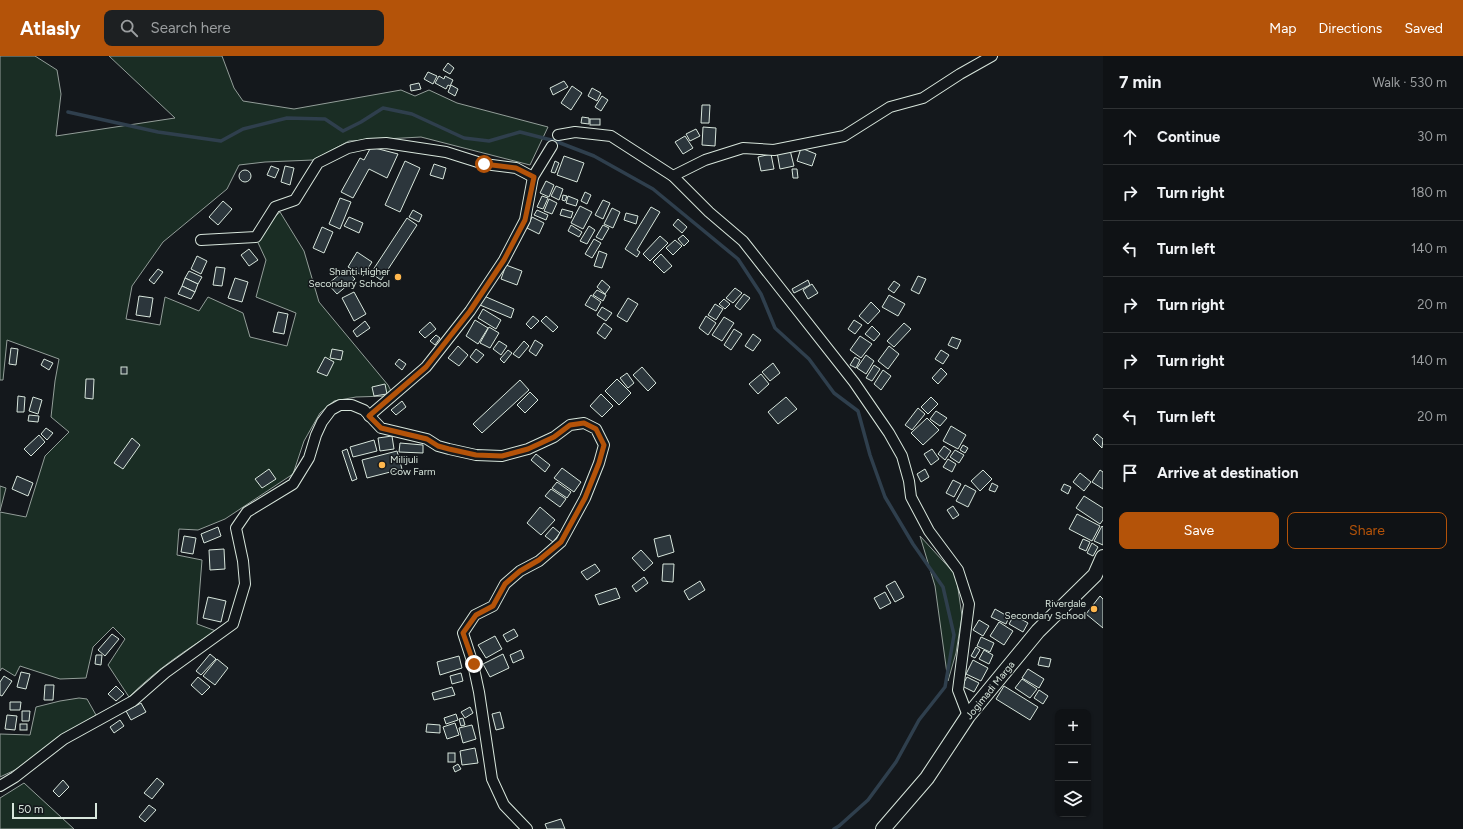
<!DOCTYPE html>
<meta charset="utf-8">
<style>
:root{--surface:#0f1215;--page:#1d2022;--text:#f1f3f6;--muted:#9b9ea0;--line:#2f3234;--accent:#b45309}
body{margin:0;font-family:Figtree,sans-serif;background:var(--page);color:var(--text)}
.controls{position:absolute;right:12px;bottom:12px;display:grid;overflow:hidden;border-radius:8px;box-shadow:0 1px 3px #0004}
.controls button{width:36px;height:36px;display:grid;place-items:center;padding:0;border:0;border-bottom:1px solid var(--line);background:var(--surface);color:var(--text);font:20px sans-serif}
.scale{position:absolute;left:12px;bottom:10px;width:85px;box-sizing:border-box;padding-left:4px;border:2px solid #d8e6dc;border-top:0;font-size:11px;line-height:14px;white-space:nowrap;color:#d8e6dc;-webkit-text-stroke:3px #14181c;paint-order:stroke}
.stop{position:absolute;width:12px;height:12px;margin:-9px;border:3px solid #b45309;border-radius:50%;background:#fff}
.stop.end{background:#b45309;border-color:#fff;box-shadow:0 1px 4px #0008}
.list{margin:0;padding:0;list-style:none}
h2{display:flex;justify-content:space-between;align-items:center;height:52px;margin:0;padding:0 16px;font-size:17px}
h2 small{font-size:13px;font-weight:400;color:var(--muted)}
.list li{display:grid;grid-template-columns:26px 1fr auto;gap:12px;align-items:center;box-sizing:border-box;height:56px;padding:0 16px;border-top:1px solid var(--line)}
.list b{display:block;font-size:15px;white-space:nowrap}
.list em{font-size:13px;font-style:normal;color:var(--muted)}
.actions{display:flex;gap:8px;padding:12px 16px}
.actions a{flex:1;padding:9px 0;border:1px solid var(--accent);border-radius:8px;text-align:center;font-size:14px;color:var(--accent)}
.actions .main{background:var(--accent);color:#fff}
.icon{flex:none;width:22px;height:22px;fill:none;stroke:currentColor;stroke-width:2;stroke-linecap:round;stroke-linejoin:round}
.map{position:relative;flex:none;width:1103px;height:773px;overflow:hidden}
header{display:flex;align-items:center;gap:24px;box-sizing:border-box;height:56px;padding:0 20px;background:var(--accent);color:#fff}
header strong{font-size:19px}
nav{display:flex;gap:22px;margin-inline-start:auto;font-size:14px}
.search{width:280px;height:36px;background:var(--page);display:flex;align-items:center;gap:10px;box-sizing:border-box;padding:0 14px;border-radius:8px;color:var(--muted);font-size:15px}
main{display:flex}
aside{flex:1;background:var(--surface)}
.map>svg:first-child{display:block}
</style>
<header>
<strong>Atlasly</strong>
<div class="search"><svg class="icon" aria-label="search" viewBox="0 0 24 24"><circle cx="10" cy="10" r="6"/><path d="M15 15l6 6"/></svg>Search here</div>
<nav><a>Map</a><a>Directions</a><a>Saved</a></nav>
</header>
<main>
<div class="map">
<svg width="1103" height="773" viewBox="0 0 1103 773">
<rect width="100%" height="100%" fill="#14181c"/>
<g fill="#1a2d24" stroke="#939e99">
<path d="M0,0H35L57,14L61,38L56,80L175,62L109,0H222L234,32L243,45L294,53L401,34L415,40L429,34L457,47L548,71L530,109L421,81L349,85L313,104L265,106L239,109L227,133L163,186L132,230L126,263L160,269L165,241L199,255L208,241L243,257L250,281L287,290L296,257L256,241L266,204L254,178L280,156L304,195L319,246L388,329L391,335L387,340L356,341L334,345L320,357L304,385L293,418L225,463L198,474L179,473L177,499L202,504L197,568L216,575C184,595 156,614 129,641L108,609L125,583L113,571L93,591L86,622L60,623L20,610L15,620L2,612L0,615V456L26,461L45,400L69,376L51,361L55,325L59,303L7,284L3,324H0Z"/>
<polygon points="0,430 6,432 0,455"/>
<polygon points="920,480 956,519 962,560 956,597 948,625 935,530"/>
<polygon points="79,642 87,643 96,659 50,688 17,713 0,721 0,678 30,679 36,651 60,645"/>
<polygon points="24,727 74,773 0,773 0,742"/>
</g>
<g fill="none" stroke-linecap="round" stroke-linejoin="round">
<polyline stroke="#2f3f4d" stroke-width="3.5" points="68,56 158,76 221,85 243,73 287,62 325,63 343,75 361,66 383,52 412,58 464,82 489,85 520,76 555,85 594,100 653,133 738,203 761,238 775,272 809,303 834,337 858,355 870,399 885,441 913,488 943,531 954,579 945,631 919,664 896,706 868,744 839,770 834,773"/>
</g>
<g fill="#2c363c" stroke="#d8e6dc">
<polygon points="448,7 454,12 450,18 443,14"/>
<polygon points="428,16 437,20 433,28 424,23"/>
<polygon points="439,20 444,23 445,20 453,24 450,30 448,29 446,33 435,27"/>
<polygon points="564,25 568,31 553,39 550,32"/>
<polygon points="419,27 421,33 411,35 410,29"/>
<polygon points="451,29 458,33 455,40 448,36"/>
<polygon points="572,30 582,37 571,54 561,47"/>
<polygon points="592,32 601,37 597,45 588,40"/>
<polygon points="602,40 608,44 601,55 595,51"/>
<polygon points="702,49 710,49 709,67 701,67"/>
<polygon points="582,61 589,62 589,68 581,67"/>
<rect x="590" y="63" width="10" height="6"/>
<polygon points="703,71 716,72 715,90 702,89"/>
<polygon points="696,73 700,80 690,85 686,78"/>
<polygon points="685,80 693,92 683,98 675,86"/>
<polygon points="371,91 398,98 387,122 369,113 353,142 341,136 360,102 364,104"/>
<polygon points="801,92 816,98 812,110 797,105"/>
<polygon points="790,94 794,110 780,113 777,96"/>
<polygon points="771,98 774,113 761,115 758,101"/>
<polygon points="564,100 584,107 577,126 557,119"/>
<polygon points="405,105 420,112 400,156 385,149"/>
<polygon points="555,105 559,107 555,117 551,116"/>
<polygon points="434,108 446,112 443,123 430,119"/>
<polygon points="271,110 279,113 275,122 267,119"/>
<polygon points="285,110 294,112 290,129 281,126"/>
<polygon points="792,113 797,113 798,122 793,122"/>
<circle cx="245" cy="120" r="6"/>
<polygon points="546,125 554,129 549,141 540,137"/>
<polygon points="556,130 563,133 559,144 551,140"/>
<polygon points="585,136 591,139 587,148 581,145"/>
<polygon points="563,139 567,140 565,145 562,144"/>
<polygon points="542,140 548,142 543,153 537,151"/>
<polygon points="568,140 578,144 576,150 566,147"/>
<polygon points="340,142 351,146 340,173 329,168"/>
<polygon points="549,143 557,147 552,158 544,155"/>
<polygon points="603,144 610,147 603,163 595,159"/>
<polygon points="223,145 232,153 218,169 209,161"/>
<polygon points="580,150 592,156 583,173 571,167"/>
<polygon points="651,151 660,156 637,194 640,196 637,201 625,193"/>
<polygon points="612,152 620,156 613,172 604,168"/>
<polygon points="562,153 573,156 571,162 560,159"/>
<polygon points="413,154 422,159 419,166 409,161"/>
<polygon points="537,154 548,159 546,164 534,159"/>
<polygon points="626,157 638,160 636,168 624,164"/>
<polygon points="349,161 363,167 359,177 344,170"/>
<polygon points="532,161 544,167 539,178 527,172"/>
<polygon points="407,162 417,169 381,224 371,217"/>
<polygon points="678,163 687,171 682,177 673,169"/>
<polygon points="571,169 582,176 579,181 568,175"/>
<polygon points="603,169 609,172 602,184 596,181"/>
<polygon points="589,170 595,174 587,188 580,185"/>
<polygon points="322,171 333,176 324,197 313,192"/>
<polygon points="683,179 689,185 684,190 678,183"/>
<polygon points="660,180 668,187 650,205 643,198"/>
<polygon points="594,183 601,187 592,202 585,198"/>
<polygon points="675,184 682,190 673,199 666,192"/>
<polygon points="249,193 258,204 249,210 241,199"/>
<polygon points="599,195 607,198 602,212 594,210"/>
<polygon points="357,196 372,206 363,220 348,211"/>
<polygon points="661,198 672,210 664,217 653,206"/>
<polygon points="197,200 207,205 201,218 191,213"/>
<polygon points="506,209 522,215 517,229 501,223"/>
<polygon points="216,211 225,212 222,230 213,229"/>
<polygon points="158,213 163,216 154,228 149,224"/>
<polygon points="346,213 355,223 337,238 328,228"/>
<polygon points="189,215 202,221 198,228 185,222"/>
<polygon points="918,220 926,223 919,238 911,234"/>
<polygon points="185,222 198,228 195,236 182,230"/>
<polygon points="235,222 248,226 242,246 228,242"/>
<polygon points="602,224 610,231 605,238 597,231"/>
<polygon points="808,224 810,229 794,237 792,233"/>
<polygon points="894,225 900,229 894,237 888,233"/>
<polygon points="812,228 818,237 808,243 803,234"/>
<polygon points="182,230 195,236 191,243 178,238"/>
<polygon points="735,232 742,237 733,247 726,242"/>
<polygon points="597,234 606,239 603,245 593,239"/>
<polygon points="354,236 366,258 354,265 342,242"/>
<polygon points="744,238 750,242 740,254 735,250"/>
<polygon points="591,239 601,246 596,255 585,249"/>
<polygon points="889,239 905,248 898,260 882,251"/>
<polygon points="139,240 153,242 150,261 136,259"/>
<polygon points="484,240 514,253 511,262 480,249"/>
<polygon points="628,242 638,248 627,266 617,260"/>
<polygon points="724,243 730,248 725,253 719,248"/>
<polygon points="871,246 880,255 868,268 859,260"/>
<polygon points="715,248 723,253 716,264 708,259"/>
<polygon points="602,251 612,257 606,265 597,259"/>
<polygon points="483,253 501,264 496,273 478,262"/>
<polygon points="278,256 288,258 284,278 273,276"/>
<polygon points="533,260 539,265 531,273 526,268"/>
<polygon points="546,260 558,271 553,276 541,265"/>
<polygon points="706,260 716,267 708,279 699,272"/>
<polygon points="724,261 734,267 722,285 712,279"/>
<polygon points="475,264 488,272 478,288 466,280"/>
<polygon points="854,264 862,269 855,278 848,273"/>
<polygon points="365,265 370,272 357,281 353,275"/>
<polygon points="430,266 436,273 425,282 419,276"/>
<polygon points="604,267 612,273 605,283 597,277"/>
<polygon points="904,267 911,273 894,291 887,285"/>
<polygon points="872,270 880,278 874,285 865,278"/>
<polygon points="489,271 499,277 490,292 480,287"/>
<polygon points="734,273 742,278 731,294 724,289"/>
<polygon points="753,278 761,284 753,295 745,290"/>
<polygon points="436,279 440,282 435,289 430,285"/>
<polygon points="860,280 872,288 861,302 850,294"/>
<polygon points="952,281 961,284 957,293 948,289"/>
<polygon points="535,284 543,289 536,300 529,295"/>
<polygon points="499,285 507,290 501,299 493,293"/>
<polygon points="524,285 529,290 519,302 513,298"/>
<polygon points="458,290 468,299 459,310 448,302"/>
<polygon points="889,290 899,298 888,313 878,305"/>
<polygon points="11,292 18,293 16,309 9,308"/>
<polygon points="332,293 343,295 341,304 330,302"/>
<polygon points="476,293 484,299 477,307 470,301"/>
<polygon points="508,294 512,297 504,307 500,303"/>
<polygon points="941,294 949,299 943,308 935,303"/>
<polygon points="866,299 874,305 866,318 857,312"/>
<polygon points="325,301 334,306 327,320 317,316"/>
<polygon points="855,301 860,304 856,312 850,309"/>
<polygon points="44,303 53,307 49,314 41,309"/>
<polygon points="399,303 406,308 402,314 395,308"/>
<polygon points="773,307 780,317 770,325 762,316"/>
<polygon points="874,309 880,313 872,325 866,322"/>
<rect x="121" y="311" width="6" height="7"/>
<polygon points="642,311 656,327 648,335 633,319"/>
<polygon points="941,312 947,318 938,328 932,322"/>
<polygon points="883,314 891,320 881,334 874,328"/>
<polygon points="627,317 634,327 628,332 620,322"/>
<polygon points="761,318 769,328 758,338 749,328"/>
<polygon points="86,323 94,323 93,343 85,342"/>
<polygon points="617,323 631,337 619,349 605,335"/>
<polygon points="520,324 529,334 482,377 473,368"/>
<polygon points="385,328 387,338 374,340 372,331"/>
<polygon points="530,336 538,344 525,357 517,349"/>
<polygon points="601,338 613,350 602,361 590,350"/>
<polygon points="18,340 25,341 24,356 17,356"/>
<polygon points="33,341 42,344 38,358 29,355"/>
<polygon points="786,341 797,353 778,368 768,356"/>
<polygon points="931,341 938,348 928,358 921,351"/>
<polygon points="402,345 406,351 396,359 391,354"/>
<polygon points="918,352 925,358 912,374 905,369"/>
<polygon points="936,355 947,362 940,370 930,363"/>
<polygon points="29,359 39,360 38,366 28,365"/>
<polygon points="927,362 939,374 923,389 911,377"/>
<polygon points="951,370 966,379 958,393 943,385"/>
<polygon points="46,372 53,377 47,384 41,378"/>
<polygon points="1097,378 1103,383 1102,392 1093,383"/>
<polygon points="39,379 45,386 31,400 24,393"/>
<polygon points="392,380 394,393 380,395 378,382"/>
<polygon points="132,382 140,389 123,413 114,407"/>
<polygon points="374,384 377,395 353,401 350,391"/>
<polygon points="400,387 423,389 423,397 399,396"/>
<polygon points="963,389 968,392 965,397 960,394"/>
<polygon points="944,390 951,395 945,404 938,398"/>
<polygon points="347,393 357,423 352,425 342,395"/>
<polygon points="932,393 939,403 931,409 924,398"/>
<polygon points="955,394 964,399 959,407 950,401"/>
<polygon points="397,395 402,413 367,422 362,404"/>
<polygon points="536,398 550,409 545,416 531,404"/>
<polygon points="948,403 956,408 952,416 943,411"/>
<polygon points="562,412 581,426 574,436 554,422"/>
<polygon points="269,413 276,423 262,432 255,423"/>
<polygon points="925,413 929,421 921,426 917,418"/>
<polygon points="983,414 992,423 980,435 971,425"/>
<polygon points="1100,414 1103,416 1103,433 1092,426"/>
<polygon points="1080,417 1091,426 1084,435 1073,426"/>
<polygon points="17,420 33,427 28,440 12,433"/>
<polygon points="953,424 961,428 954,441 946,437"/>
<polygon points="557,426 571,436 567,442 552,432"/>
<polygon points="992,427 998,430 995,436 989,434"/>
<polygon points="1064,428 1071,431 1068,438 1061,434"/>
<polygon points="965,429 976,435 968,451 956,445"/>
<polygon points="551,433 566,443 560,451 545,440"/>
<polygon points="1084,440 1103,452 1103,464 1100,468 1076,452"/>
<polygon points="953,450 959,459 953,463 947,454"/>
<polygon points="540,451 555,464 541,479 527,467"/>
<polygon points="1077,458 1100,470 1092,485 1069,473"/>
<polygon points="1102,470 1103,471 1103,489 1094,485"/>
<polygon points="218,471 221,480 204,487 201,478"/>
<polygon points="553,471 560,477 553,486 545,480"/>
<polygon points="670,479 674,496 658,501 654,483"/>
<polygon points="184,480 196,482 193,498 181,496"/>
<polygon points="1083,483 1090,486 1086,495 1079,492"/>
<polygon points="1092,487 1098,491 1093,500 1087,497"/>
<polygon points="224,493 225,513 210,514 209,494"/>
<polygon points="641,494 653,507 644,515 632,502"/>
<polygon points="595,508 600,515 587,524 581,516"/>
<polygon points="663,508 674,508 673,526 662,525"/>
<polygon points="644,521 648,527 636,536 632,530"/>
<polygon points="700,525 705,534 689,544 684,535"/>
<polygon points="895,525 904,541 895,546 886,530"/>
<polygon points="616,532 620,542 599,549 595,539"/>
<polygon points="885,536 891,547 880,553 874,542"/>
<polygon points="1100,540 1103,543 1103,572 1086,558"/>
<polygon points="208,541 226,545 221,566 203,562"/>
<polygon points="995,553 1009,561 1006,568 991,561"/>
<polygon points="1014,559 1028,567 1023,576 1009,568"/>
<polygon points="979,564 989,570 983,580 973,574"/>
<polygon points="999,566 1013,575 1004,589 990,580"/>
<polygon points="514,573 518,580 507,586 503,579"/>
<polygon points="112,578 119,583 105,600 98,594"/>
<polygon points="495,580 502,593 486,602 478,589"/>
<polygon points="981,581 994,587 990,596 977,590"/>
<polygon points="976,591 980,594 975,602 971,600"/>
<polygon points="521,594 524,602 513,607 510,599"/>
<polygon points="984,594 993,599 989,608 979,603"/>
<polygon points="210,598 216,603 201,619 196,615"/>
<polygon points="503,598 509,612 490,621 483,608"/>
<polygon points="96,599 102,599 101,609 95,608"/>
<polygon points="459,600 462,612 440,619 437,606"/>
<polygon points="1040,601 1051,603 1049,611 1038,609"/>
<polygon points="217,603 228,612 215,629 203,620"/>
<polygon points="973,604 988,612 981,625 966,618"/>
<polygon points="1028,613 1044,623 1039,632 1022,622"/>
<polygon points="21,616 30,618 26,633 17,631"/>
<polygon points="461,617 463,625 452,628 450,620"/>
<polygon points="4,620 12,625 2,640 0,639 0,626"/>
<polygon points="198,621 210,631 202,639 191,629"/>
<polygon points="967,621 979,627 974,636 962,630"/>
<polygon points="1022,623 1037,633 1030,642 1015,632"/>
<polygon points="45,629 54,629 53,644 44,644"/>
<polygon points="116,630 124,638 116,645 108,638"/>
<polygon points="1004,630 1038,651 1030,664 996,643"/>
<polygon points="452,631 455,639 434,644 432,637"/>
<polygon points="1039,634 1048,640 1043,648 1034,642"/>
<polygon points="10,646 21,646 20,654 10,654"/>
<polygon points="141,647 146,656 131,664 126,655"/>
<polygon points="470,651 473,657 465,662 461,656"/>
<polygon points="22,655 30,655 29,665 22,665"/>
<polygon points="500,656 504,672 496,674 492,658"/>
<polygon points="456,658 458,664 446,668 444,662"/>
<polygon points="7,659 17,660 15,674 5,673"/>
<polygon points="463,662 465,669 461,670 459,663"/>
<polygon points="120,664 124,670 114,677 110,671"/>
<polygon points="455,667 459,679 447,683 443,671"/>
<rect x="20" y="668" width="7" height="6"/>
<polygon points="427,668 440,669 440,677 426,676"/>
<polygon points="472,669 476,683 463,687 459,672"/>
<polygon points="475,692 478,707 462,709 460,695"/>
<rect x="448" y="697" width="7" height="9"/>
<polygon points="458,708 461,713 455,716 453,711"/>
<polygon points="157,722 164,728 152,743 144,737"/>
<polygon points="63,724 69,731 59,741 53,735"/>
<polygon points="149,749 156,754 145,766 139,761"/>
<polygon points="561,763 565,773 547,773 545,768"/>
</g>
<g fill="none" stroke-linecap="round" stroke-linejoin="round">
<g stroke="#d8e6dc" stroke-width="12">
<g id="street">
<polyline points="558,79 575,76 611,80 673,120 709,156 743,185 854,326 889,377 902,400 909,425 911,441 929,475 958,514 969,548 958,634 968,660"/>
<polyline points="673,120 705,104 743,92 774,94 844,80 890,51 923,42 960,18 992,0"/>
<polyline points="201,184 256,181 275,151 295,144 318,107 348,92 367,88 386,87 446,96 484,108 516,112 533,121 552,90"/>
<polyline points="369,360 426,311 470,255 504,204 525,164 533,121"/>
<polyline points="0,730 15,721 64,683 133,645 165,617 233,568 245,528 243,505 236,472 247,456 293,428 309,402 316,379 322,366 331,354 340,349 352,349 364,354 381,372 427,383 438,390 449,393 476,399 502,400 528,393 554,381 570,369 584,367 596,373 604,389 599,407 585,442 561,486 539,505 520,515 505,528 493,550 475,559 463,577 473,608 479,636 492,723 504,749 527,773"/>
</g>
</g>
<g stroke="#d8e6dc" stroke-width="16">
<polyline id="secondary" points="883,773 927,722 968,660 1038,575 1095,519 1103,501"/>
</g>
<use href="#street" stroke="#14181c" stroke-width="10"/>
<use href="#secondary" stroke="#14181c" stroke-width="14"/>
</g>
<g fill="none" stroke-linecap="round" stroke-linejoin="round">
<polyline stroke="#b45309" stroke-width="5" points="474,608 463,577 476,559 493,550 505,528 520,515 539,504 561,486 585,442 599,407 604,389 596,373 584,367 570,369 554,381 528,393 502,400 476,399 449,393 438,390 427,383 381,372 369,360 426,311 470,255 504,204 525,164 534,121 516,112 484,108"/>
</g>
<g fill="#ffb74d" stroke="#14181c" stroke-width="1.5">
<circle cx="398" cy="221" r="4"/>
<circle cx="382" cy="409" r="4"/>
<circle cx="1094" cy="553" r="4"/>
</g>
<g text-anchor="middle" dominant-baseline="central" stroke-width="3" stroke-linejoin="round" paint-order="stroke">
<g font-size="10" fill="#d8e6dc" stroke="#14181c" text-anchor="end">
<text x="390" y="215">Shanti Higher<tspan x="390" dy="12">Secondary School</tspan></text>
<text x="390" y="403" text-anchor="start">Milijuli<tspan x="390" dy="12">Cow Farm</tspan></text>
<text x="1086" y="547">Riverdale<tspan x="1086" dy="12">Secondary School</tspan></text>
</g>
<g font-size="10" fill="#d8e6dc" stroke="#14181c">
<text transform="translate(990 634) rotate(-51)">Jogimadi Marga</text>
</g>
</g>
</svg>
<div class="controls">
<button>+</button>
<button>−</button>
<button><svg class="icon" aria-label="layers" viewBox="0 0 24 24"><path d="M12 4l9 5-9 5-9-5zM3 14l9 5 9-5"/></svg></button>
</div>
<div class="scale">50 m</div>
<div class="stop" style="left:484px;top:108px"></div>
<div class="stop end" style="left:474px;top:608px"></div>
</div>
<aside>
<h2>7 min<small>Walk · 530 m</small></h2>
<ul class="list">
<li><svg class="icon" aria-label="ahead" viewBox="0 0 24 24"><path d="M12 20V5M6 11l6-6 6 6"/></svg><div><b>Continue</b></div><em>30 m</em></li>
<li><svg class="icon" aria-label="right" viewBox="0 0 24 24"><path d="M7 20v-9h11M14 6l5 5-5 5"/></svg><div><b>Turn right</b></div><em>180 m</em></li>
<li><svg class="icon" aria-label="left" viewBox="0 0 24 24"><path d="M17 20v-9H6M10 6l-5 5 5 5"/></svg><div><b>Turn left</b></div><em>140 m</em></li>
<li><svg class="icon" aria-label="right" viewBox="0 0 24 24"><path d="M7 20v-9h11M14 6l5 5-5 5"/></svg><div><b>Turn right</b></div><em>20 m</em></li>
<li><svg class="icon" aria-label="right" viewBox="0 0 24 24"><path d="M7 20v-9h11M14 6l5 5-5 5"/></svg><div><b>Turn right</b></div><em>140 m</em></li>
<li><svg class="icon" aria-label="left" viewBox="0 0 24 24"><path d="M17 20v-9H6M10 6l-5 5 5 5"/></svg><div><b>Turn left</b></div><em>20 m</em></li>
<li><svg class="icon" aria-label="arrive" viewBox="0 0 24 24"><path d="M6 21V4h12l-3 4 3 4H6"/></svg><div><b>Arrive at destination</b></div></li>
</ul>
<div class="actions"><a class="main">Save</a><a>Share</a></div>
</aside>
</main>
